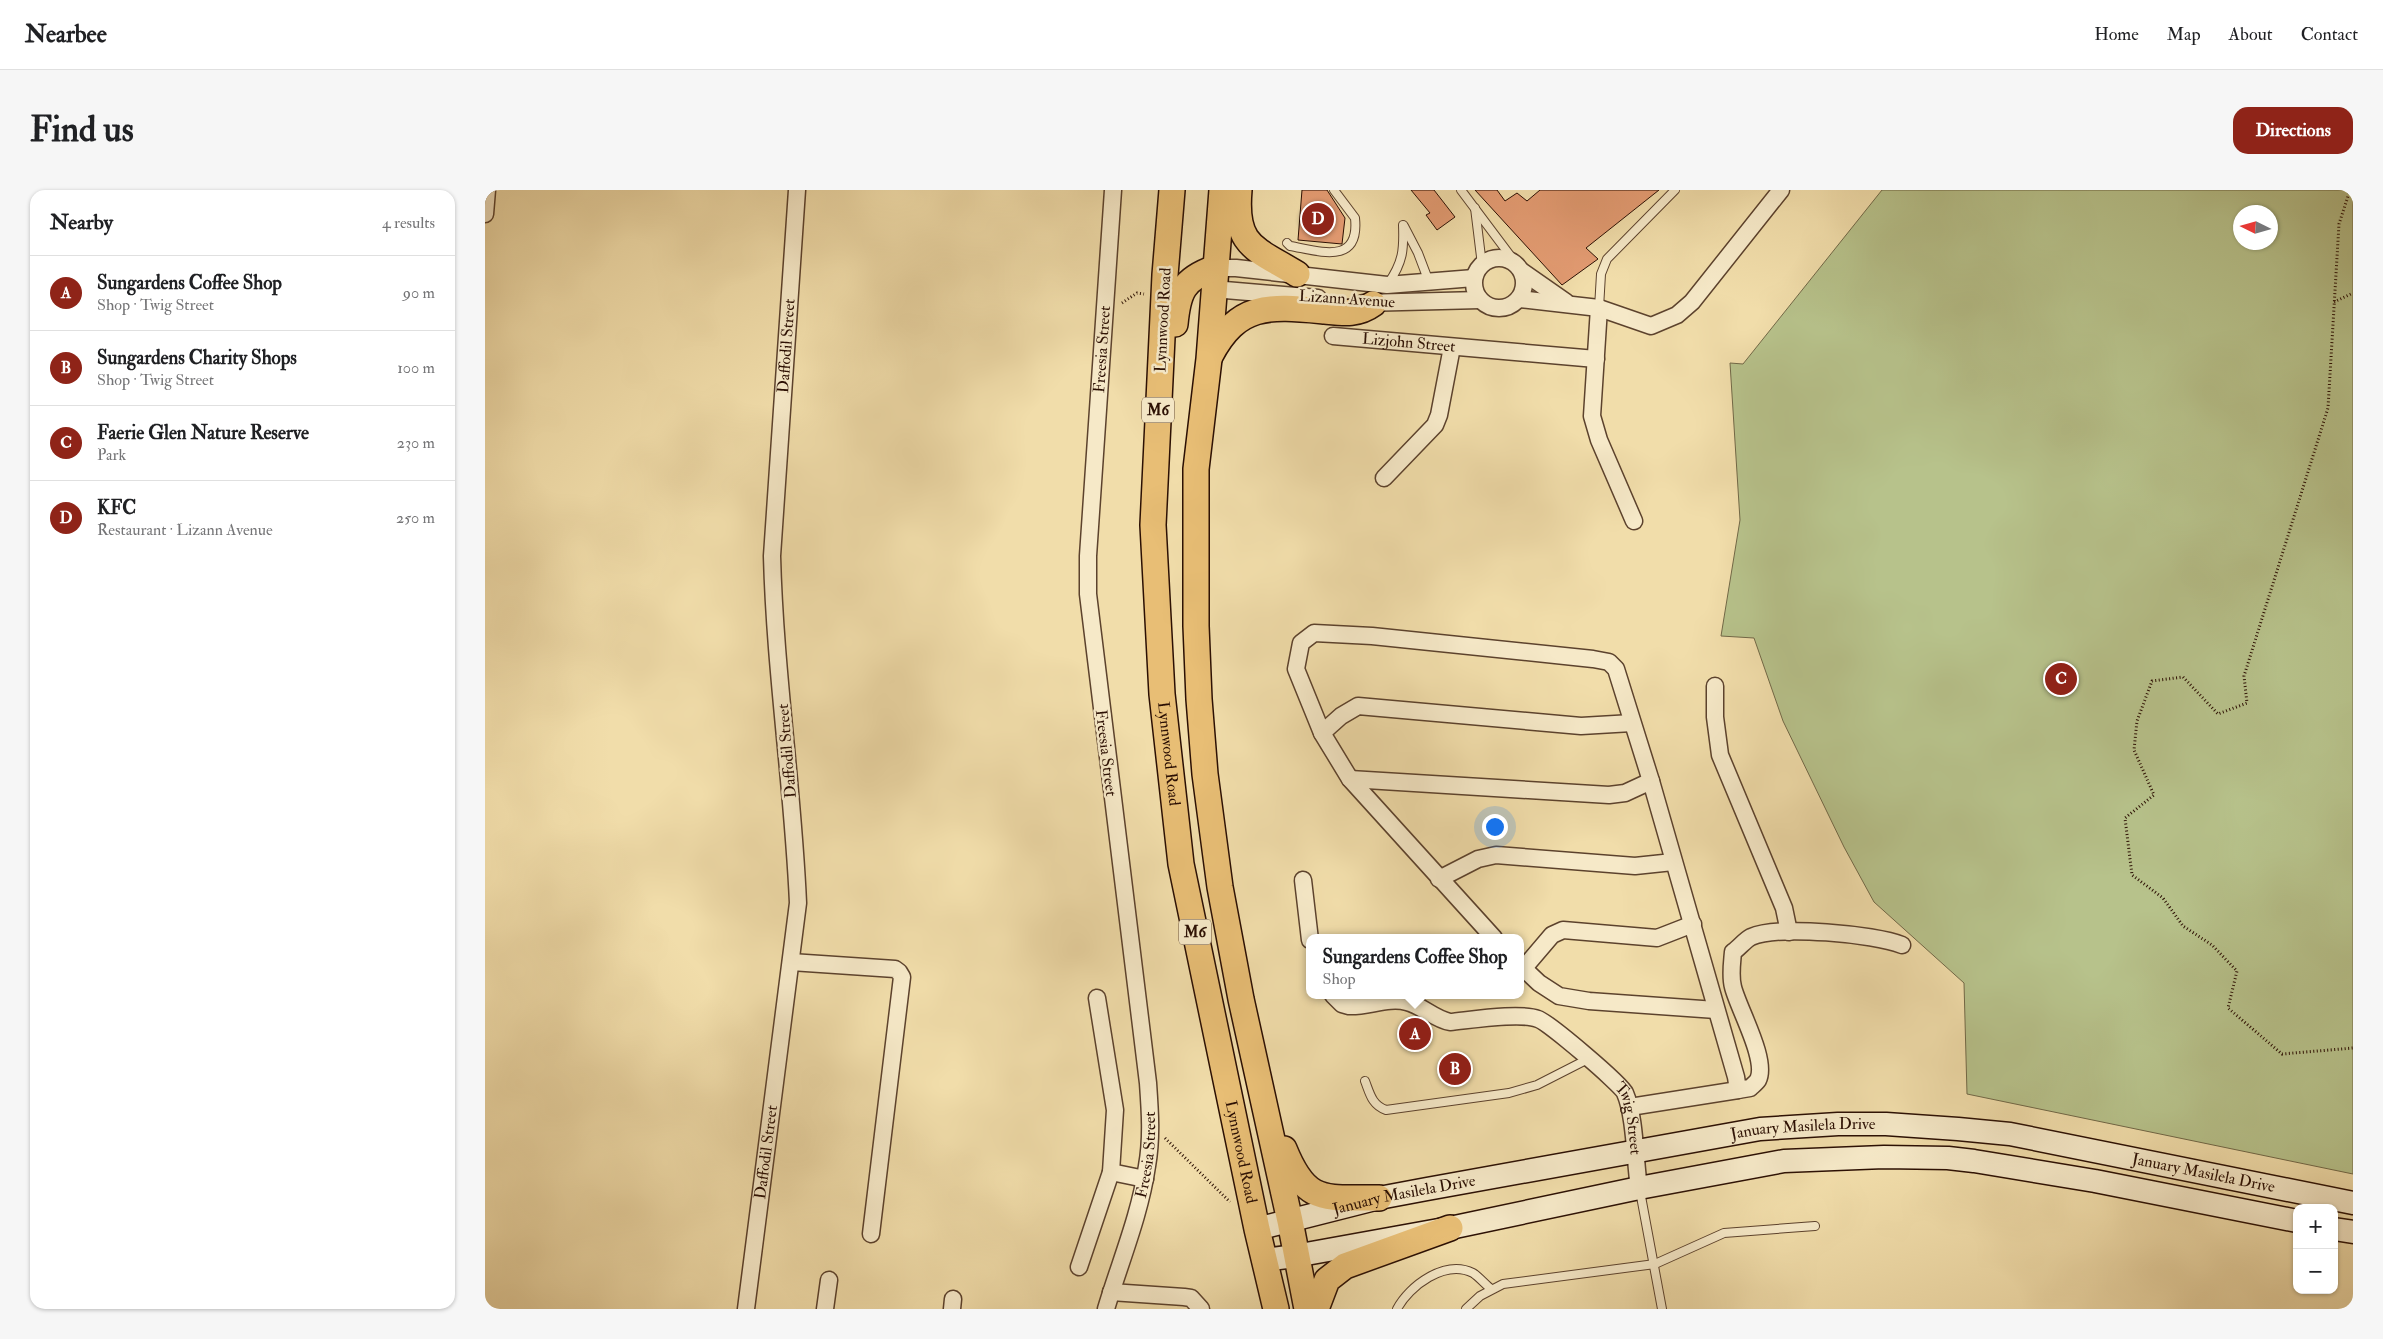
<!DOCTYPE html>
<meta charset="utf-8">
<style>
:root{--surface:#fff;--page:#f6f6f6;--text:#202124;--muted:#757577;--line:#e0e0e0;--accent:#8f2418}
body{margin:0;font-family:"IM FELL Double Pica",serif;background:var(--page);color:var(--text)}
.controls{position:absolute;right:15px;bottom:15px;display:grid;overflow:hidden;border-radius:10px;box-shadow:0 1px 4px #0004}
.controls button{width:45px;height:45px;display:grid;place-items:center;padding:0;border:0;border-bottom:1px solid var(--line);background:var(--surface);color:var(--text);font:25px sans-serif}
.compass{position:absolute;left:1748px;top:15px;width:45px;height:45px;border-radius:50%;background:var(--surface);box-shadow:0 1px 4px #0004;rotate:275deg}
.you{position:absolute;left:1009px;top:636px;width:18px;height:18px;margin:-12px;border:4px solid #fff;border-radius:50%;background:#1a73e8;box-shadow:0 0 0 8px #1a73e833}
.badge{display:grid;place-items:center;width:32px;height:32px;border-radius:50%;background:var(--accent);color:#fff;font-size:16px;font-weight:700}
.pin{position:absolute;translate:-50% -50%;border:2px solid #fff;box-shadow:0 1px 5px #0006}
.popup{position:absolute;left:821px;top:744px;width:218px;height:65px;box-sizing:border-box;display:grid;place-content:center;border-radius:10px;background:var(--surface);filter:drop-shadow(0 1px 4px #0005);font-size:16px;white-space:nowrap;color:var(--muted)}
.popup b{font-size:19px;color:var(--text)}
.popup::after{content:'';position:absolute;left:50%;top:100%;margin-left:-10px;border:10px solid transparent;border-top-color:var(--surface)}
.list{margin:0;padding:0;list-style:none}
h2{display:flex;justify-content:space-between;align-items:center;height:65px;margin:0;padding:0 20px;font-size:21px}
h2 small{font-size:16px;font-weight:400;color:var(--muted)}
.list li{display:grid;grid-template-columns:32px 1fr auto;gap:15px;align-items:center;box-sizing:border-box;height:75px;padding:0 20px;border-top:1px solid var(--line)}
.list b{display:block;font-size:19px;white-space:nowrap}
.list p{margin:0;font-size:16px;white-space:nowrap;color:var(--muted)}
.list em{font-size:16px;font-style:normal;color:var(--muted)}
.map{position:relative;flex:none;width:1868px;height:1119px;overflow:hidden;border-radius:15px}
header{display:flex;align-items:center;gap:30px;box-sizing:border-box;height:70px;padding:0 25px;background:var(--surface);border-bottom:1px solid var(--line)}
header strong{font-size:24px}
nav{display:flex;gap:28px;margin-inline-start:auto;font-size:18px}
.intro{display:flex;align-items:center;justify-content:space-between;box-sizing:border-box;height:120px;padding:0 30px}
h1{margin:0;font-size:35px}
.button{padding:12px 22px;border-radius:15px;background:var(--accent);color:#fff;font-size:18px;font-weight:700}
main{display:flex;gap:30px;padding:0 30px}
aside{flex:1;background:var(--surface);border-radius:15px;box-shadow:0 1px 4px #0004}
.map>svg:first-child{display:block}
</style>
<header>
<strong>Nearbee</strong>
<nav><a>Home</a><a>Map</a><a>About</a><a>Contact</a></nav>
</header>
<div class="intro"><h1>Find us</h1><a class="button">Directions</a></div>
<main>
<aside>
<h2>Nearby<small>4 results</small></h2>
<ul class="list">
<li><span class="badge">A</span><div><b>Sungardens Coffee Shop</b><p>Shop · Twig Street</p></div><em>90 m</em></li>
<li><span class="badge">B</span><div><b>Sungardens Charity Shops</b><p>Shop · Twig Street</p></div><em>100 m</em></li>
<li><span class="badge">C</span><div><b>Faerie Glen Nature Reserve</b><p>Park</p></div><em>230 m</em></li>
<li><span class="badge">D</span><div><b>KFC</b><p>Restaurant · Lizann Avenue</p></div><em>250 m</em></li>
</ul>
</aside>
<div class="map">
<svg width="1868" height="1119" viewBox="0 0 1868 1119">
<rect width="100%" height="100%" fill="#f1ddaa"/>
<filter id="stains"><feTurbulence type="fractalNoise" baseFrequency=".004" numOctaves="4"/><feColorMatrix values="0 0 0 0 .2 0 0 0 0 .09 0 0 0 0 .02 0 0 0 .5 -.17"/></filter>
<radialGradient id="worn" r=".72"><stop offset=".6" stop-color="#630" stop-opacity="0"/><stop offset="1" stop-color="#630" stop-opacity=".3"/></radialGradient>
<path fill="#b7c28b" stroke="#716847" fill-rule="evenodd" d="M1397,0H1868V984L1482,904L1479,793L1389,712L1359,657L1298,531L1269,448L1236,446L1255,330L1245,173L1258,174ZM1756,22H1786V52H1756Z"/>
<g fill="#e39b72" stroke="#2b0f03">
<polygon points="817,0 842,0 860,28 857,54 813,50"/>
<polygon points="926,0 949,0 970,27 952,40 941,25 945,23"/>
<polygon points="990,0 1012,0 1020,11 1032,3 1042,11 1055,0 1174,0 1101,58 1113,69 1077,95"/>
</g>
<g fill="none" stroke-linecap="round" stroke-linejoin="round">
<g stroke="#5c422d" stroke-width="10">
<g id="lane">
<polyline points="976,0 1033,76"/>
<polyline points="990,18 997,75"/>
<polyline points="919,36 933,63 944,92"/>
<path d="M802,53L805,56C834,61 875,76 870,28L849,0"/>
<path d="M903,94C918,72 919,60 918,35"/>
<polyline points="1114,118 1116,84 1122,69 1190,0"/>
<path d="M880,891C885,904 887,915 901,920L1024,903L1052,895L1103,869"/>
<polyline points="1155,1001 1177,1119"/>
<path d="M912,1119C924,1096 960,1069 988,1083C994,1087 1000,1094 1006,1099"/>
<polyline points="981,1119 995,1106 1018,1094 1170,1074 1239,1043 1330,1036"/>
</g>
</g>
<g stroke="#5c422d" stroke-width="19">
<g id="street">
<polyline points="0,24 2,0"/>
<circle cx="1014" cy="93" r="25"/>
<polyline points="730,78 751,78 902,95 989,88"/>
<polyline points="1038,82 1081,112"/>
<polyline points="728,99 833,108"/>
<polyline points="1035,109 1114,118 1166,136 1192,125 1207,112 1296,0"/>
<polyline points="878,113 995,110"/>
<polyline points="1114,118 1107,226 1114,250 1149,331"/>
<path id="s1" d="M848,146L1111,169"/>
<polyline points="899,288 950,235 954,225 967,157"/>
<polyline points="1230,496 1230,527 1235,565 1299,718 1304,742"/>
<polyline points="837,543 856,526 873,516 1096,536 1147,533"/>
<polyline points="865,589 1124,605 1140,603 1166,591"/>
<polyline points="954,689 993,669 1011,665 1150,676 1188,672"/>
<polyline points="818,690 825,750"/>
<polyline points="1009,748 865,589 837,543 811,479 816,453 829,443 887,446 1108,469 1124,472 1131,479 1166,591 1251,887 1253,900 1145,917"/>
<polyline points="306,772 410,779 414,782 417,787 386,1044"/>
<polyline points="1035,775 1054,793 1074,806 1104,811 1231,820"/>
<polyline points="1038,779 1067,745 1078,740 1172,748 1208,734"/>
<path id="s2" d="M848,805L857,814L864,816C883,817 903,807 922,812C938,816 949,829 965,832C986,830 1035,822 1053,829C1063,832 1136,894 1140,903C1150,926 1150,971 1154,998"/>
<polyline points="612,808 630,920 626,982 660,989"/>
<path d="M1253,900L1265,898C1267,896 1271,893 1273,890C1283,870 1253,818 1248,797C1245,786 1247,774 1248,762C1254,758 1260,750 1266,747C1294,735 1389,744 1417,755"/>
<polyline points="594,1077 626,982"/>
<polyline points="626,1102 699,1107 706,1108 716,1119"/>
<path id="s3" d="M261,1119L313,713C308,597 290,482 287,366L312,0"/>
<polyline points="340,1119 344,1090"/>
<polyline points="467,1119 468,1109"/>
<path id="s4" d="M621,1119C635,1072 655,1025 662,976C667,948 665,921 663,893L603,404V366L628,0"/>
</g>
</g>
<g stroke="#2b0f03" stroke-width="25">
<g id="secondary">
<path id="s5" d="M772,1039L894,1008L942,999L1275,939L1353,934H1401L1473,939L1525,944L1868,1013"/>
<polyline points="1849,1039 1868,1042"/>
<polyline points="779,1070 810,1066 965,1038 1154,998 1299,971 1399,967 1463,968 1489,971 1610,991 1812,1031"/>
</g>
</g>
<g stroke="#2b0f03" stroke-width="28">
<g id="primary">
<path id="s6" d="M687,0L680,85L668,335L677,504L696,674L772,1039L791,1119"/>
<polyline points="737,0 724,169 711,279 711,436 714,509 720,584 735,697 756,809 805,1031 822,1119"/>
<path d="M754,0C749,57 770,58 812,84"/>
<path d="M690,134C693,102 698,89 730,78"/>
<path d="M725,166C753,112 785,116 840,121C859,123 873,125 888,114"/>
<path d="M799,959C822,1016 840,1007 894,1008"/>
<polyline points="831,1119 842,1090 860,1076 965,1038"/>
</g>
</g>
<g stroke="#2b0f03" stroke-width="3" stroke-dasharray="1 2.5" stroke-linecap="butt">
<polyline points="1865,0 1854,34 1843,218 1759,486 1762,513 1733,524 1698,487 1667,491 1652,531 1649,560 1669,605 1640,628 1647,685 1678,708 1698,736 1727,755 1752,781 1743,818 1797,864 1868,858"/>
<polyline points="1849,112 1868,103"/>
<polyline points="637,113 652,103 659,104"/>
<polyline points="680,948 745,1012"/>
</g>
<use href="#lane" stroke="#f6e9c8" stroke-width="8"/>
<use href="#street" stroke="#f6e9c8" stroke-width="16"/>
<use href="#secondary" stroke="#f6e9c8" stroke-width="22"/>
<use href="#primary" stroke="#e8be75" stroke-width="25"/>
</g>
<g text-anchor="middle" dominant-baseline="central" stroke-width="5" stroke-linejoin="round" paint-order="stroke">
<g fill="#f6e9c8" stroke="#68503e" stroke-width="1">
<rect x="657" y="207.5" width="32" height="25" rx="4"/>
<rect x="694" y="729.5" width="32" height="25" rx="4"/>
</g>
<g font-size="15" font-weight="bold" fill="#2b0f03">
<text x="673" y="220">M6</text>
<text x="710" y="742">M6</text>
</g>
<g font-size="16" fill="#2b0f03" stroke="#f6e9c8">
<text transform="translate(862 109) rotate(4)">Lizann Avenue</text>
<text transform="translate(678 130) rotate(-87)">Lynnwood Road</text>
<text stroke="none"><textPath href="#s3" startOffset="968">Daffodil Street</textPath></text>
<text stroke="none"><textPath href="#s1" startOffset="76">Lizjohn Street</textPath></text>
<text stroke="none"><textPath href="#s4" startOffset="970">Freesia Street</textPath></text>
<text transform="translate(302 561) rotate(-95)">Daffodil Street</text>
<text transform="translate(621 563) rotate(83)">Freesia Street</text>
<text stroke="none"><textPath href="#s6" startOffset="565">Lynnwood Road</textPath></text>
<text stroke="none"><textPath href="#s2" startOffset="355">Twig Street</textPath></text>
<text stroke="none"><textPath href="#s5" startOffset="556">January Masilela Drive</textPath></text>
<text stroke="none"><textPath href="#s6" startOffset="970">Lynnwood Road</textPath></text>
<text stroke="none"><textPath href="#s3" startOffset="158">Daffodil Street</textPath></text>
<text stroke="none"><textPath href="#s4" startOffset="160">Freesia Street</textPath></text>
<text stroke="none"><textPath href="#s5" startOffset="961">January Masilela Drive</textPath></text>
<text stroke="none"><textPath href="#s5" startOffset="151">January Masilela Drive</textPath></text>
</g>
</g>
<rect width="100%" height="100%" filter="url(#stains)"/>
<rect width="100%" height="100%" fill="url(#worn)"/>
</svg>
<div class="controls">
<button>+</button>
<button>−</button>
</div>
<svg class="compass" viewBox="-18 -18 36 36"><path d="M0-13l5 13h-10z" fill="#e53935"/><path d="M0 13l5-13h-10z" fill="#757577"/></svg>
<div class="you"></div>
<div class="pin badge" style="left:930px;top:844px">A</div>
<div class="popup"><b>Sungardens Coffee Shop</b>Shop</div>
<div class="pin badge" style="left:970px;top:879px">B</div>
<div class="pin badge" style="left:1576px;top:489px">C</div>
<div class="pin badge" style="left:833px;top:29px">D</div>
</div>
</main>
